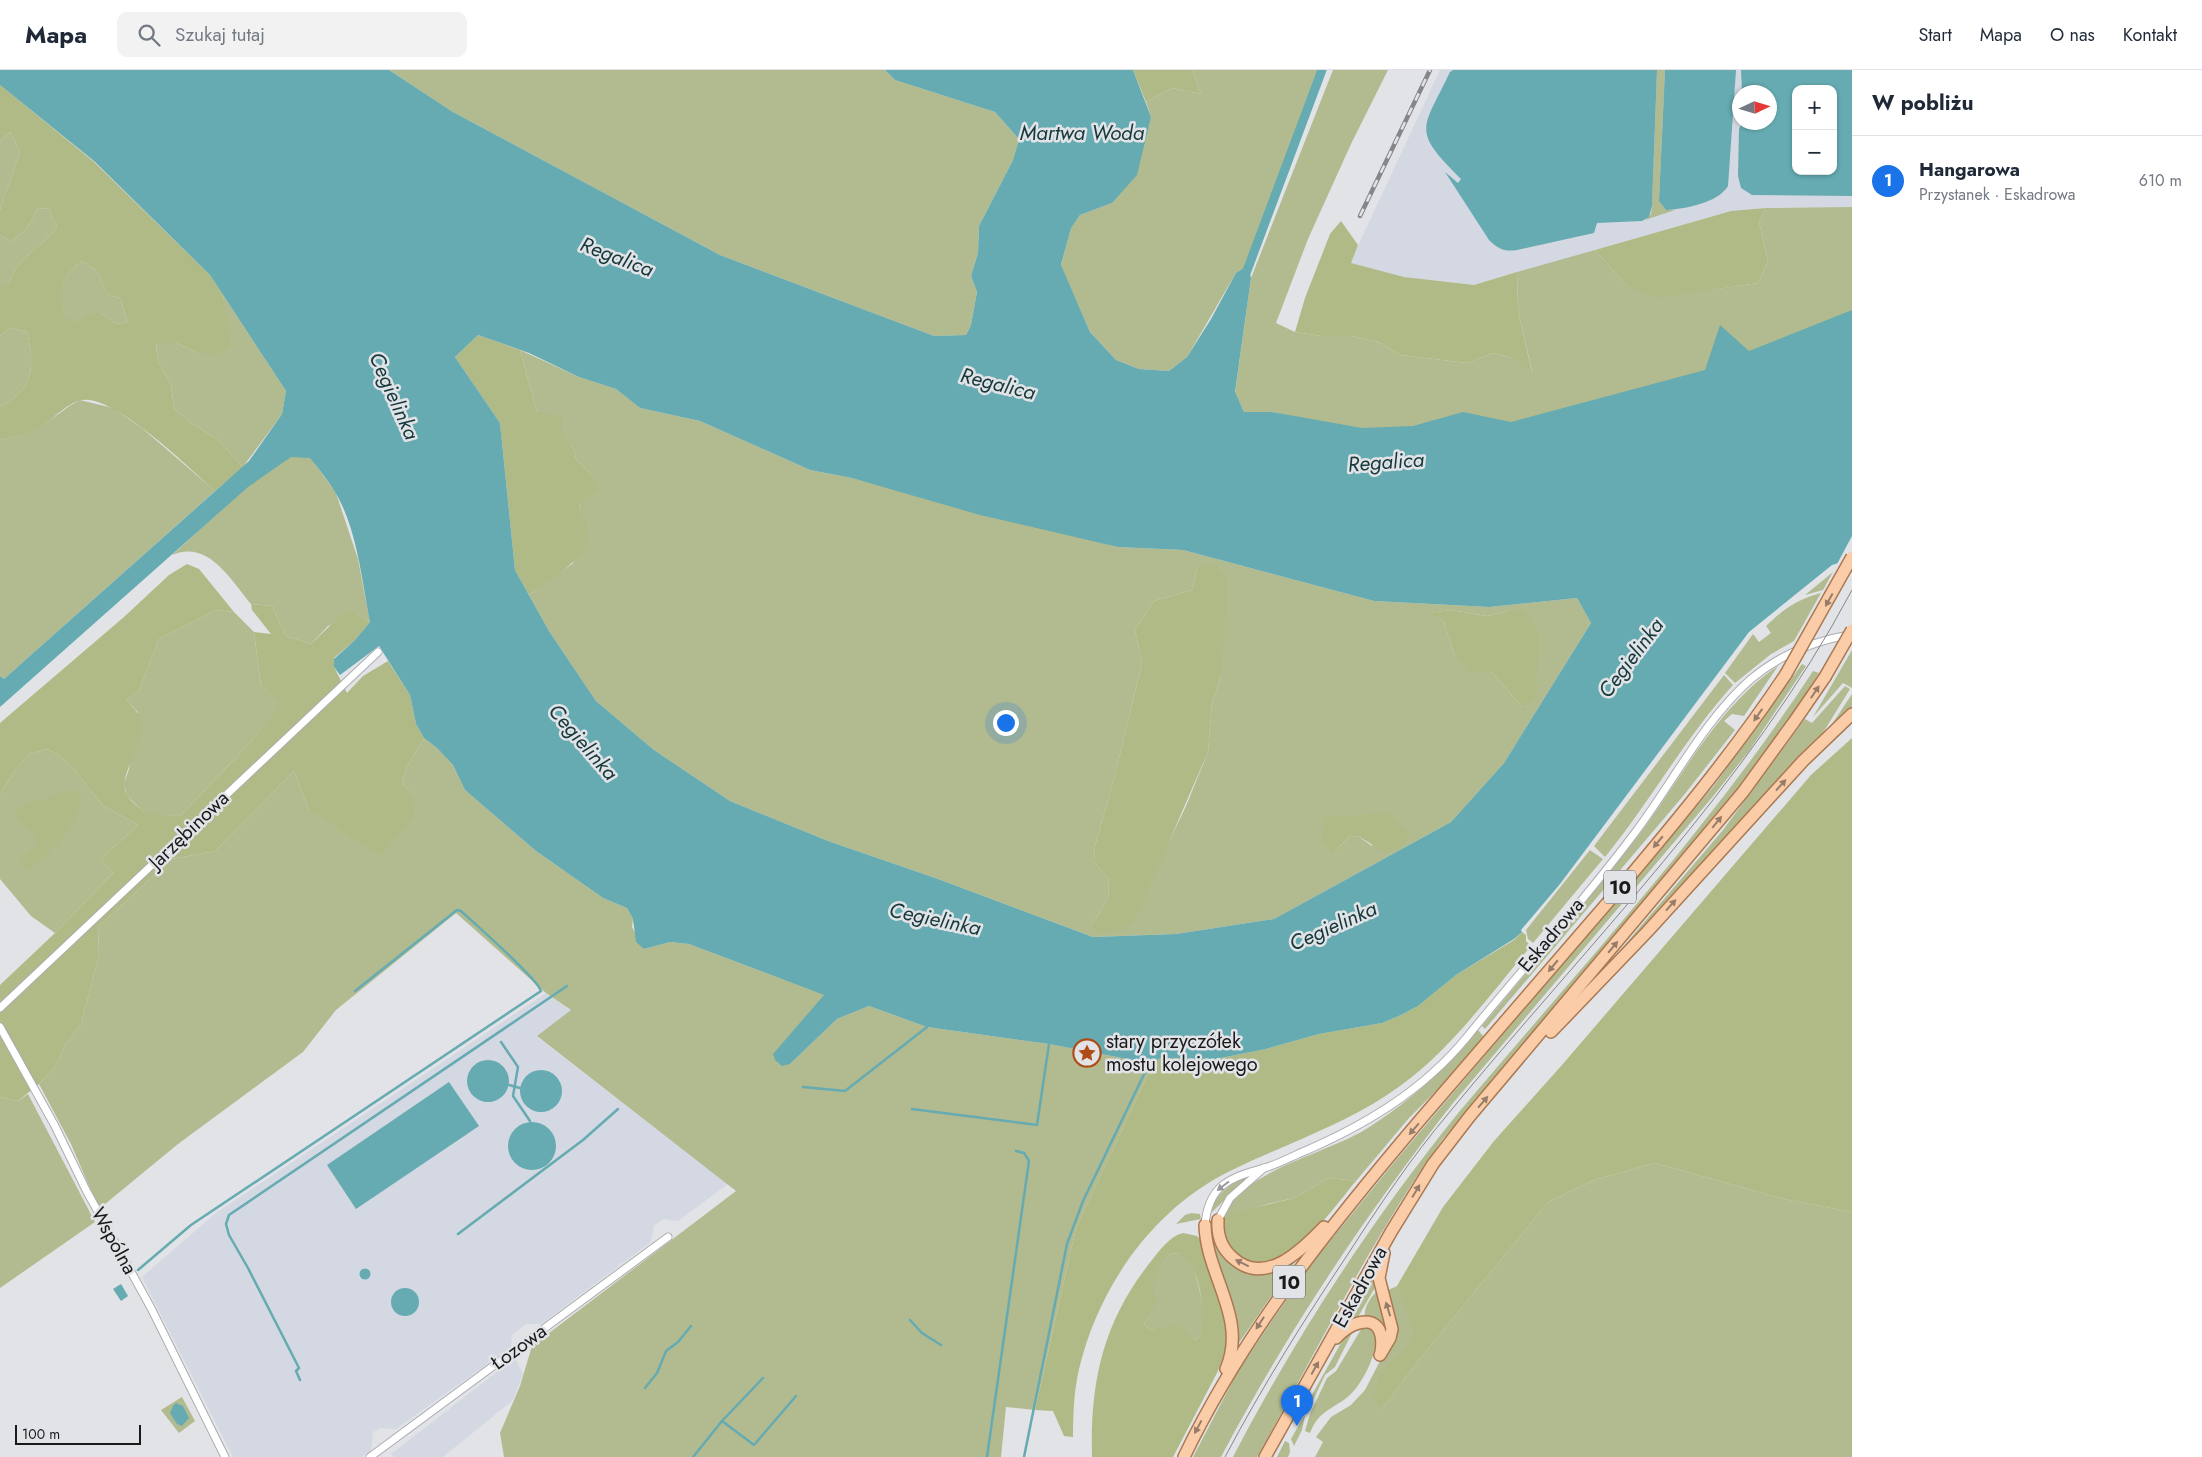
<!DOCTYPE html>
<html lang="pl">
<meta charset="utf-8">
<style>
:root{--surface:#fff;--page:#f2f2f3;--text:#1f2937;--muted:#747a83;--line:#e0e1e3;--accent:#1a73e8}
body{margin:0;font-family:Jost,sans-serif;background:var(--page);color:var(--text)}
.controls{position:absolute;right:15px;top:15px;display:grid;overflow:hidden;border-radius:10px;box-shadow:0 1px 4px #0004}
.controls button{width:45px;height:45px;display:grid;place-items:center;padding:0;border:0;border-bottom:1px solid var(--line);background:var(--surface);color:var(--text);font:25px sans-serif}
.compass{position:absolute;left:1732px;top:15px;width:45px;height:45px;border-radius:50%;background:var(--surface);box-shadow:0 1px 4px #0004;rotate:86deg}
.scale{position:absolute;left:15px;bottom:12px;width:126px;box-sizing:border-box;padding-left:5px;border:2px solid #1a1a1c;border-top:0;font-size:14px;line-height:18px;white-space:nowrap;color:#1a1a1c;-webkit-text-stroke:4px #e1e3e7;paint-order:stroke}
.you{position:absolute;left:1005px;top:652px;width:18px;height:18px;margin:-12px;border:4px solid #fff;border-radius:50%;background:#1a73e8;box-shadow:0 0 0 8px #1a73e833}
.badge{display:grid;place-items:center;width:32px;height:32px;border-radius:50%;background:var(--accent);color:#fff;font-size:16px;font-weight:700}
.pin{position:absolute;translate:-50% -41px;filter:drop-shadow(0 1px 2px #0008)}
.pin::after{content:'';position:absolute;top:26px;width:18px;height:15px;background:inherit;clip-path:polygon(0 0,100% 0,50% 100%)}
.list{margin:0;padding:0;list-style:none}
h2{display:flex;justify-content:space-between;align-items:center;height:65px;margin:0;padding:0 20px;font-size:21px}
h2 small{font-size:16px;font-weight:400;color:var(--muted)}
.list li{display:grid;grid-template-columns:32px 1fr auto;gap:15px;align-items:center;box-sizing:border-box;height:90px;padding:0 20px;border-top:1px solid var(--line)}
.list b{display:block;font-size:19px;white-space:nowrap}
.list p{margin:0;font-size:16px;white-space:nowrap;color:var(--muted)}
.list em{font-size:16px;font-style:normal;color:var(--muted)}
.icon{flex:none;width:28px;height:28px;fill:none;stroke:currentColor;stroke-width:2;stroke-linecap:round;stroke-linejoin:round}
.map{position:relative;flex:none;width:1852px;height:1387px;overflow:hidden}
header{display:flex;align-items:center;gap:30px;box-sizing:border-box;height:70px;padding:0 25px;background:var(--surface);border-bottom:1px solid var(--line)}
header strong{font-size:24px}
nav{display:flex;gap:28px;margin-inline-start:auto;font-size:18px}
.search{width:350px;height:45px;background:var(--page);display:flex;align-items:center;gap:12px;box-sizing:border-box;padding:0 18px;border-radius:10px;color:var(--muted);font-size:19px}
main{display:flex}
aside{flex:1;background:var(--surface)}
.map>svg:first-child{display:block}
</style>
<header>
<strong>Mapa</strong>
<div class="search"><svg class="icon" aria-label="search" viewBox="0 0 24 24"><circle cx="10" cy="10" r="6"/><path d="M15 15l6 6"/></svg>Szukaj tutaj</div>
<nav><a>Start</a><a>Mapa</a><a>O nas</a><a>Kontakt</a></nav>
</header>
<main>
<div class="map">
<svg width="1852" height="1387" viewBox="0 0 1852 1387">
<rect width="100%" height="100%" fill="#e1e3e7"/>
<g fill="#d4d8e2" fill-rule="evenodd">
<path d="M1440,0H1852V137H1778L1731,141L1474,215L1404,207L1350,193ZM1796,19H1833V101H1796ZM1740,22H1770V52H1740Z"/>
<polygon points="546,923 571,941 537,967 728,1114 678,1151 663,1149 654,1156 651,1172 623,1193 619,1194 620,1195 541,1254 526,1254 512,1265 511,1277 396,1359 381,1358 373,1362 371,1381 362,1387 233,1387 142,1207 216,1143"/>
<polygon points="515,1288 523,1304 513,1330 443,1387 394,1387 391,1384"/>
</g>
<g fill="#b2bb90" fill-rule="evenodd">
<polygon points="389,0 885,0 895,10 995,42 1019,69 1013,90 979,156 978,183 971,206 977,222 971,255 966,265 934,266 720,185 453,42"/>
<polygon points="1192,0 1322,0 1248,195 1236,203 1187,287 1169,301 1139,299 1116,290 1090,262 1061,196 1071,157 1080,145 1112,133 1151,47 1146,32 1172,18 1201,24"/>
<polygon points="1333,0 1388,0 1351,74 1308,169 1276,253 1295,262 1321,266 1351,266 1379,272 1401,285 1467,293 1493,283 1509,287 1532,302 1518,240 1517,202 1595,180 1627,216 1710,220 1758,213 1768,191 1759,152 1766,138 1852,137 1852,263 1705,315 1406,373 1272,342 1244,342 1235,323 1251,208"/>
<polygon points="1657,0 1665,0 1659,131 1666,140 1675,140 1645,150 1651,144 1652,136"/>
<polygon points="10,62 20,82 0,140 0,72"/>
<path d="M38,138L49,139L57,157C38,181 19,185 8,215H0V165L11,171L25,161Z"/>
<path d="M82,191C86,194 95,198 98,203C107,215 99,225 120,228L128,252L117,254L100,243L79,254L63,246C58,221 60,207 82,191Z"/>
<polygon points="223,225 286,321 282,344 243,397 217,369 188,351 174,338 171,315 158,292 156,272 176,273 198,283 226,247"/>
<path d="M10,258L27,262C35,295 34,320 0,337V266Z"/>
<path d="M520,280L579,307L616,319L640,338L700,351L810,400L852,408L1118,477L1183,480L1374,531L1489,537L1577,528L1591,553L1504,693L1451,752L1274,849L1176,864L1093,867L938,809L828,771L730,731L654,680L596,631L549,561L529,525L572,494L588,466L579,434L591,404L576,389L574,379L537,342ZM1198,496L1221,606L1212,633L1208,682L1186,736L1155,800L1091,856L1108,829L1109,809L1094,792L1095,776L1115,705L1142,593L1135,560L1154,531L1192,520ZM1451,540L1487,546L1508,541L1540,565L1536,596L1522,637L1491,601L1455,586L1444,552L1430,543ZM1367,744L1372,776L1358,766L1349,767L1333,783Z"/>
<path d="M80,330L113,338L142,358L215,421L4,609L0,606V370C15,366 31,362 44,354C57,346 66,337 80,330Z"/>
<path d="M287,380L311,388L336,423L358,489L370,552L356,543L328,556L311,574L286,566L272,536L251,534C231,510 208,469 172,485Z"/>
<polygon points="1833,502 1823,520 1805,525"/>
<path d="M1821,523L1794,571L1771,584L1735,613L1725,603L1753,564L1759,572L1771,563L1766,556C1783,540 1795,530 1821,523Z"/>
<polygon points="216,540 234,542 254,562 261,616 282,633 251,672 180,746 147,745 127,726 124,714 129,699 138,642 126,630 139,621 159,569"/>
<polygon points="1852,580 1852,618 1843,613 1813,647"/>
<path d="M1802,594L1806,596L1749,681L1715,724L1453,1033C1366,1144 1287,1262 1221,1387H1193L1238,1301L1307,1199L1397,1089L1713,717Z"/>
<path d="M1778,596L1744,646L1732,644L1724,651L1735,660L1684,725L1485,959L1482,956C1532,895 1584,836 1632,774C1679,714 1714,639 1778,596Z"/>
<path d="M1813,601L1819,603L1783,659L1728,733L1442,1070C1371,1169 1317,1281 1257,1387H1233C1296,1266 1373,1148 1459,1042C1580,898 1710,759 1813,601Z"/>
<path d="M1724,605L1733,615C1685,668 1650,732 1605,787L1594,776Z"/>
<polygon points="1845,616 1850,619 1821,666 1611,891 1723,760 1805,649 1812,653"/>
<polygon points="1852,624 1852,639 1830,657"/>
<polygon points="424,668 437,678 453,695 465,720 536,781 603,828 627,838 633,849 632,857 644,879 670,872 689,874 825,925 774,984 790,994 837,949 869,936 927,957 1049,974 1153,994 1076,1158 1035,1340 1006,1337 1001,1387 504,1387 500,1363 520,1316 532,1276 736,1121 537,966 571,940 546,923 456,843 336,940 303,982 178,1074 99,1139 71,1074 39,1014 55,997 65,975 81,954 99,885 98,857 172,789 215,781 294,701 309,740 412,725 402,713 407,697"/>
<polygon points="48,679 59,685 74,699 102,735 138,755 101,789 113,803 55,863 31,846 0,809 0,724 16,699 29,684"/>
<polygon points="1590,780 1603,789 1533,873 1528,869 1526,860"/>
<path d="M1478,960L1484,967L1454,1003L1409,1048L1356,1111L1329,1108L1294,1128L1268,1134L1223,1149C1240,1099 1330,1084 1371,1056C1412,1029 1447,998 1478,960Z"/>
<polygon points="28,1024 95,1152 0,1218 0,1027 18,1031"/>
<path d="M1655,1093L1784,1129L1852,1142V1387H1315L1323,1372L1316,1367L1331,1347L1351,1335L1365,1320L1395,1262L1386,1221L1397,1216L1415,1262C1412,1278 1394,1293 1381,1303V1340L1419,1290L1548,1132L1594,1110Z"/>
<path d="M1243,1108L1245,1110L1211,1143C1213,1126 1229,1115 1243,1108Z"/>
<polygon points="1191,1143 1200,1144 1201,1149 1176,1154 1185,1145"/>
<polygon points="1209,1155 1212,1156 1217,1172 1297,1189 1236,1277 1210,1170"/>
<path d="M1179,1183C1183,1184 1187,1185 1189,1189C1197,1201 1209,1253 1201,1265C1199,1267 1197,1268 1195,1270C1183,1260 1165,1258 1150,1260L1144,1254C1153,1241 1149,1230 1152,1215C1153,1203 1162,1193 1170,1184Z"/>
<polygon points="1375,1203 1377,1214 1358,1247 1351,1249 1350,1247"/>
<path d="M1379,1220L1387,1248V1265L1365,1247C1363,1238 1372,1224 1379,1220Z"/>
<path d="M1363,1256L1372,1258C1383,1275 1364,1311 1351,1324C1334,1340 1320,1338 1310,1363L1305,1361L1310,1344L1327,1308L1336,1301Z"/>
<polygon points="1355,1257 1335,1297 1325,1305 1308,1341 1304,1339 1346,1264"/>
<polygon points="182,1327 195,1351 179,1363 161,1340"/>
<polygon points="1304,1346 1305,1346 1302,1360 1294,1376 1291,1369"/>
<polygon points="1285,1371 1289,1373 1290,1382 1288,1387 1277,1387"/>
</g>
<g fill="#b0ba86" fill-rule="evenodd">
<polygon points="1133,0 1192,0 1201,24 1172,18 1146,32"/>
<path d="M0,15L93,91L210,205L223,225L231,276L216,285L198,283L176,273H156L158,292L171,315L174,338L188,351L217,369L243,397L215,421C191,400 110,319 78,331C65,336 57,345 46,353C33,362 16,366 0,370V337C34,320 35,295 27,262L10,258L0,266V215H8C19,185 38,181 57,157L49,139L38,138L25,161L11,171L0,165V140L20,82L10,62L0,72ZM82,191C86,194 95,198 98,203C107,216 99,225 120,228L128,252L117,254L100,243L87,244L79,253L64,246C58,221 60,207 82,191Z"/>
<polygon points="1766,138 1759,152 1768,191 1758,213 1658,228 1627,216 1595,180 1731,141"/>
<polygon points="1341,151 1358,175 1351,193 1404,207 1474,215 1517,202 1518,240 1532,303 1509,287 1493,283 1467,293 1401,285 1379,272 1351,266 1321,266 1295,262 1305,228 1330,164"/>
<path d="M478,265L520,280L537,342L562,347L561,365L574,379L576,389L591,404L597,420L579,434C581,443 587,454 588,464C589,488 546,513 529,525L515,500L500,353L455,287Z"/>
<path d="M187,494L199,499L234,542L216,540L159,569L139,621L126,630C130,634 134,638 137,642C154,668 115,702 127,725C131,732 141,739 147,744L180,746L251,672L281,633L261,616L254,562L271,564L252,540L251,534L272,536L286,566L311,574L344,542L356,543L370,552L355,570L334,588V597L347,623L363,606L388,591L410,625L416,654L424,668L407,697L402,713L412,725L414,747L380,786L309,740L294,701L215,781L172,789L98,857L99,885L81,954L65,975L55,997L39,1014L18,1031L0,1027V915L55,863L113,803L101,789L138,755L102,735L74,699L59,685L48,679L29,684L16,699L0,724V653L124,547L169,505Z"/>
<polygon points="1214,494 1226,508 1226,535 1221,606 1212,633 1208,682 1134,852 1124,859 1099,864 1091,856 1108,829 1109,809 1094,792 1095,776 1115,705 1142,593 1135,560 1154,531 1192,520 1198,496"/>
<polygon points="1451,540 1487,546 1508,541 1523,540 1540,565 1535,629 1522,637 1491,601 1469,603 1455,586 1444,552 1429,543"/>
<path d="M1852,668V1142L1784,1129L1655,1093L1594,1110L1548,1132L1419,1290L1381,1340L1374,1326C1376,1319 1377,1308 1382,1302C1392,1288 1411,1281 1414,1262L1397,1216L1443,1137L1494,1071L1562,995L1811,705Z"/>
<path d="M73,719L81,726C75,762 54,778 28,800L22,797L21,789L37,775L35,764L14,747L16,740L22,736Z"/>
<polygon points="1387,743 1410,763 1406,774 1386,783 1358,766 1349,767 1333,783 1321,769 1326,747"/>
<path d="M1522,862L1526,865V871L1531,876C1487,928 1445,988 1387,1025C1338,1057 1283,1075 1230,1101C1153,1139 1099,1216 1079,1299C1074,1321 1073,1344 1073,1367L1064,1366L1053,1341L1035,1340L1076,1158L1153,994L1159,988L1216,989L1266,979L1319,964L1382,953L1401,945L1418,936L1456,905L1514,870Z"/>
<path d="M1329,1108L1356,1111C1334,1137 1281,1215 1242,1188C1227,1178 1223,1167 1223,1149L1230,1144L1294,1128Z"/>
<path d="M1183,1163L1197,1166L1202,1172L1226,1242L1228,1274L1218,1301L1173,1387H1092C1090,1311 1103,1251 1152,1190C1160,1180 1170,1166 1183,1163ZM1179,1183C1200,1192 1206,1244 1201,1265L1195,1270C1169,1248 1179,1256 1150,1260L1144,1254L1157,1231C1147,1213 1157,1199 1170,1184Z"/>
</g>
<g fill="#65abb1" fill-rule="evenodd">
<path d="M0,0H389L453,42L720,185L934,266L966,265L971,255L977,222L971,206L978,183L979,156L1013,90L1019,69L995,42L895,10L885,0H1133L1151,47L1137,105L1112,133L1080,145L1071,158L1061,195L1090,262L1116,290L1139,299L1169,301L1187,287L1211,249L1236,203L1248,195L1251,208L1235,322L1244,342H1272L1362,358L1413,356L1463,342L1511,352L1705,300L1720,255L1749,281L1852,240V489L1832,495L1749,562L1560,814L1521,860L1522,862L1514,869L1456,905L1418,936L1401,945L1382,953L1319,964L1266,979L1216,989L1160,988L1153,994L1049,974L927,957L869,936L837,949L790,994L782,996L775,990L773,984L824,925L689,874L670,872L644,879L636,872L633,849L627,838L603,828L536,781L465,720L453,695L437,678L424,668L416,654L410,625L379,576L340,605L334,597V589L355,570L370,552C362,511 357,458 335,422C328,410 319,399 310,388L291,387L248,417L0,637V606L4,609L249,391L282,344L286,321L210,205L94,91L0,15ZM478,265L529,283L579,307L616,319L640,338L700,351L810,400L852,408L980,445L1118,477L1183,480L1374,531L1489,537L1577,528L1591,553L1504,693L1451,752L1274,849L1176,864L1093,867L938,809L828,771L730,731L654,680L596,631L549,561L515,500L500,353L455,287Z"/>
<path d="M1453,0H1657L1652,136L1649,147L1642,151L1597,153L1594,163L1517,180C1505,182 1498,179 1489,170L1445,102L1458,113L1461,109C1411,59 1422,61 1450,2Z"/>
<path d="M1665,0H1736L1728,116C1718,133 1684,139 1666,140L1659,131Z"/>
<path d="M1741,0H1852V126L1752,125L1741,118L1738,106L1739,59L1742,53L1770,52V22H1742ZM1796,19H1833V101H1796Z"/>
<circle cx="488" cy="1011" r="21"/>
<circle cx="541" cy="1021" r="21"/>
<polygon points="449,1012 479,1056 356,1139 327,1095"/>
<circle cx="532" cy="1076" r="24"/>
<circle cx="365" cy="1204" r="5.5"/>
<polygon points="121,1214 128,1226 121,1231 113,1219"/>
<circle cx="405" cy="1232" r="14"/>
<polygon points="176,1333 183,1336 189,1348 182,1356 177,1354 170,1343 173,1336"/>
</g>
<polygon fill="#e1e3e7" points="1852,466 1852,492 1836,496 1845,479"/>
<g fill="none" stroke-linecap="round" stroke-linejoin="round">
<g stroke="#65abb1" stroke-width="2.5">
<polyline points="501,972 518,997 513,1026 530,1051"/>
<polyline points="509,1015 520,1018"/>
<polyline points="803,1017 845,1021 927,957"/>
<polyline points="912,1039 1037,1055 1049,974"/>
<polyline points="458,1164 583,1070 618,1039"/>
<path d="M138,1200L191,1155L541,921C538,909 474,853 461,841L457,840L355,921"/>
<polyline points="910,1250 922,1263 941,1275"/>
<polyline points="300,1310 296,1301 299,1298 248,1198 229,1165 226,1154 229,1145 567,916"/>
<polyline points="645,1318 657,1303 666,1281 678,1272 691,1256"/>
<polyline points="722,1351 763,1308"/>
<polyline points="693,1387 722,1351 754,1375 796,1326"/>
<polyline points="987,1387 1029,1091 1024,1083 1016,1081"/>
<polyline points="1024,1387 1067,1174 1083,1131 1149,994"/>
</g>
<polyline stroke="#65abb1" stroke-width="9" points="1245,206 1322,0"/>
<g stroke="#abadb0" stroke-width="9">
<g id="street">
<polyline points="0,938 378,582"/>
<polyline points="0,957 55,1056 86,1120 151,1238 225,1387"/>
<polyline points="1218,1150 1230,1128 1264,1098"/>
<path d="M1205,1155C1206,1141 1211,1124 1223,1115C1235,1106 1250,1102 1264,1098C1276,1095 1287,1089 1298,1084C1362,1057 1422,1022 1467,967C1522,899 1582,834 1634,764C1672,714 1704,650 1751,609C1780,585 1813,571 1849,565"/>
<polyline points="370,1387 668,1167"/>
</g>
</g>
<g stroke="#aa7851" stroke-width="14">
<g id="primary">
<polyline points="1551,962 1647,862 1803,691 1852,644"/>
<path d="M1218,1150C1217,1165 1221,1178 1233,1188C1265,1217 1302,1180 1324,1157"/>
<path d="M1205,1155C1206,1205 1248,1248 1226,1299"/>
<path d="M1336,1268C1356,1246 1387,1243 1381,1282"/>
<polyline points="1380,1285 1390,1268 1392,1259 1379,1208 1384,1183"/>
<path d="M1184,1387C1244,1262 1331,1155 1420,1050C1485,975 1550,900 1615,824C1675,753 1734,682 1786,604"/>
<polyline points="1265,1387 1391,1162 1433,1094 1470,1046 1743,722 1794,652 1825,607"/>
</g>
</g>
<use href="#street" stroke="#fff" stroke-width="7"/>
<use href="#primary" stroke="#fbcca8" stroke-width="11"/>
<path stroke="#858689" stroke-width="1" d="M1225,1387C1262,1317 1304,1250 1348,1184C1379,1136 1411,1088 1448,1044C1588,873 1748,716 1852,520"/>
<g stroke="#858689" stroke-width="4.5">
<polyline id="rail" points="1360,146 1430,0"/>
</g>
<use href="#rail" stroke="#e1e3e7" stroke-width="2.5" stroke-dasharray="8" stroke-linecap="butt"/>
<g stroke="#aa7851" stroke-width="14" stroke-linecap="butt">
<g id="primary-bridge">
<polyline points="1786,604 1852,487"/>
<polyline points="1825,607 1852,560"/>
</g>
</g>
<use href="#primary-bridge" stroke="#fbcca8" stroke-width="11"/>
</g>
<defs><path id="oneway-solid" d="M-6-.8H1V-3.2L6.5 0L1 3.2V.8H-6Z" transform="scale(1.25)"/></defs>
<g fill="#967c69">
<use href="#oneway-solid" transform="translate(1829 530) rotate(119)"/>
<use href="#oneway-solid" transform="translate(1815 622) rotate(-56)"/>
<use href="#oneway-solid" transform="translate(1758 645) rotate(125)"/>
<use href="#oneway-solid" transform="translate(1781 715) rotate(-48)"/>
<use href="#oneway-solid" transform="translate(1717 752) rotate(-51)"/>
<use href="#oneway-solid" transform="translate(1658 772) rotate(130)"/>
<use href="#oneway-solid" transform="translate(1671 835) rotate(-48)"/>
<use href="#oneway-solid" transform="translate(1613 877) rotate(-50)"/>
<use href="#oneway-solid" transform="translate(1553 896) rotate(130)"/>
<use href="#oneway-solid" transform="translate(1483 1032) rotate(-49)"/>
<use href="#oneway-solid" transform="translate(1414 1059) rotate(131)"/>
<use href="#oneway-solid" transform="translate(1416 1121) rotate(-59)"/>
<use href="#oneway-solid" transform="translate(1242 1193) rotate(-154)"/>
<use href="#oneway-solid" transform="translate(1388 1239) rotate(-107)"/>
<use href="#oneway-solid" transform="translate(1260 1253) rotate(123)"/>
<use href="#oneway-solid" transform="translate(1315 1298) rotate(-61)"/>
<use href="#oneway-solid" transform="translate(1198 1357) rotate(118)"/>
</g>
<use fill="#989899" href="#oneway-solid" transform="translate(1223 1116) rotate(143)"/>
<defs>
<g id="sight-ring" transform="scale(1.4375)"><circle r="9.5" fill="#e1e3e7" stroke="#af4b16" stroke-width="1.5"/><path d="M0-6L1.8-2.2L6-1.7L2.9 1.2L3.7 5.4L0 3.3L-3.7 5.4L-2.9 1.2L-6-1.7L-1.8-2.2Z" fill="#af4b16"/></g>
</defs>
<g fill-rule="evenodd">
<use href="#sight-ring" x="1087" y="983"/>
</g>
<g text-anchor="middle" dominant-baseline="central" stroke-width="5" stroke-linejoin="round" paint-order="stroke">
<g fill="#e1e3e7" stroke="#565659" stroke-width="1">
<rect x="1604" y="800.5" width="32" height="33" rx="4"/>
<rect x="1273" y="1195.5" width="32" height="33" rx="4"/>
</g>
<g font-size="19" font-weight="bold" fill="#1a1a1c">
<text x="1620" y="817">10</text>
<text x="1289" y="1212">10</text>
</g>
<g font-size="20" fill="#1a1a1c" stroke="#e1e3e7">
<text transform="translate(189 760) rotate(-44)">Jarzębinowa</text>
<text transform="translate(1551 865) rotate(-50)">Eskadrowa</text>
<text transform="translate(114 1171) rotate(61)">Wspólna</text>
<text transform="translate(1360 1217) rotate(-61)">Eskadrowa</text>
<text transform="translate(519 1277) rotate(-36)">Łozowa</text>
</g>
<g font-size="20" fill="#1a1a1c" stroke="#e1e3e7" text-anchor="start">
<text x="1106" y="971">stary przyczółek<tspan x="1106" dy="23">mostu kolejowego</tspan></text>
</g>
<g font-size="21" font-style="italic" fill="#16393c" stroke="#e1e3e7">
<text x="1082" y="63">Martwa Woda</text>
<text transform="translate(617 187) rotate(21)">Regalica</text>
<text transform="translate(998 314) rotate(14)">Regalica</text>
<text transform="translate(394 326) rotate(66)">Cegielinka</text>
<text transform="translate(1386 392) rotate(-4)">Regalica</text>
<text transform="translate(1631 588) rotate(-53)">Cegielinka</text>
<text transform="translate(583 672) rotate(49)">Cegielinka</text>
<text transform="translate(935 849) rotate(12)">Cegielinka</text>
<text transform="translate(1333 856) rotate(-24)">Cegielinka</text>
</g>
</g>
</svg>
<div class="controls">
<button>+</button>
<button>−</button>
</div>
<svg class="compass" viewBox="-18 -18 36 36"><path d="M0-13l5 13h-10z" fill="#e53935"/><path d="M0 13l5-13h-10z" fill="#747a83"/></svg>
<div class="scale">100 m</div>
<div class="you"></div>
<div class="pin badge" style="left:1297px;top:1356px">1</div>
</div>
<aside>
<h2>W pobliżu<small></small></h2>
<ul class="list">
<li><span class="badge">1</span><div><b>Hangarowa</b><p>Przystanek · Eskadrowa</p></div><em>610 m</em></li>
</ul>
</aside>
</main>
